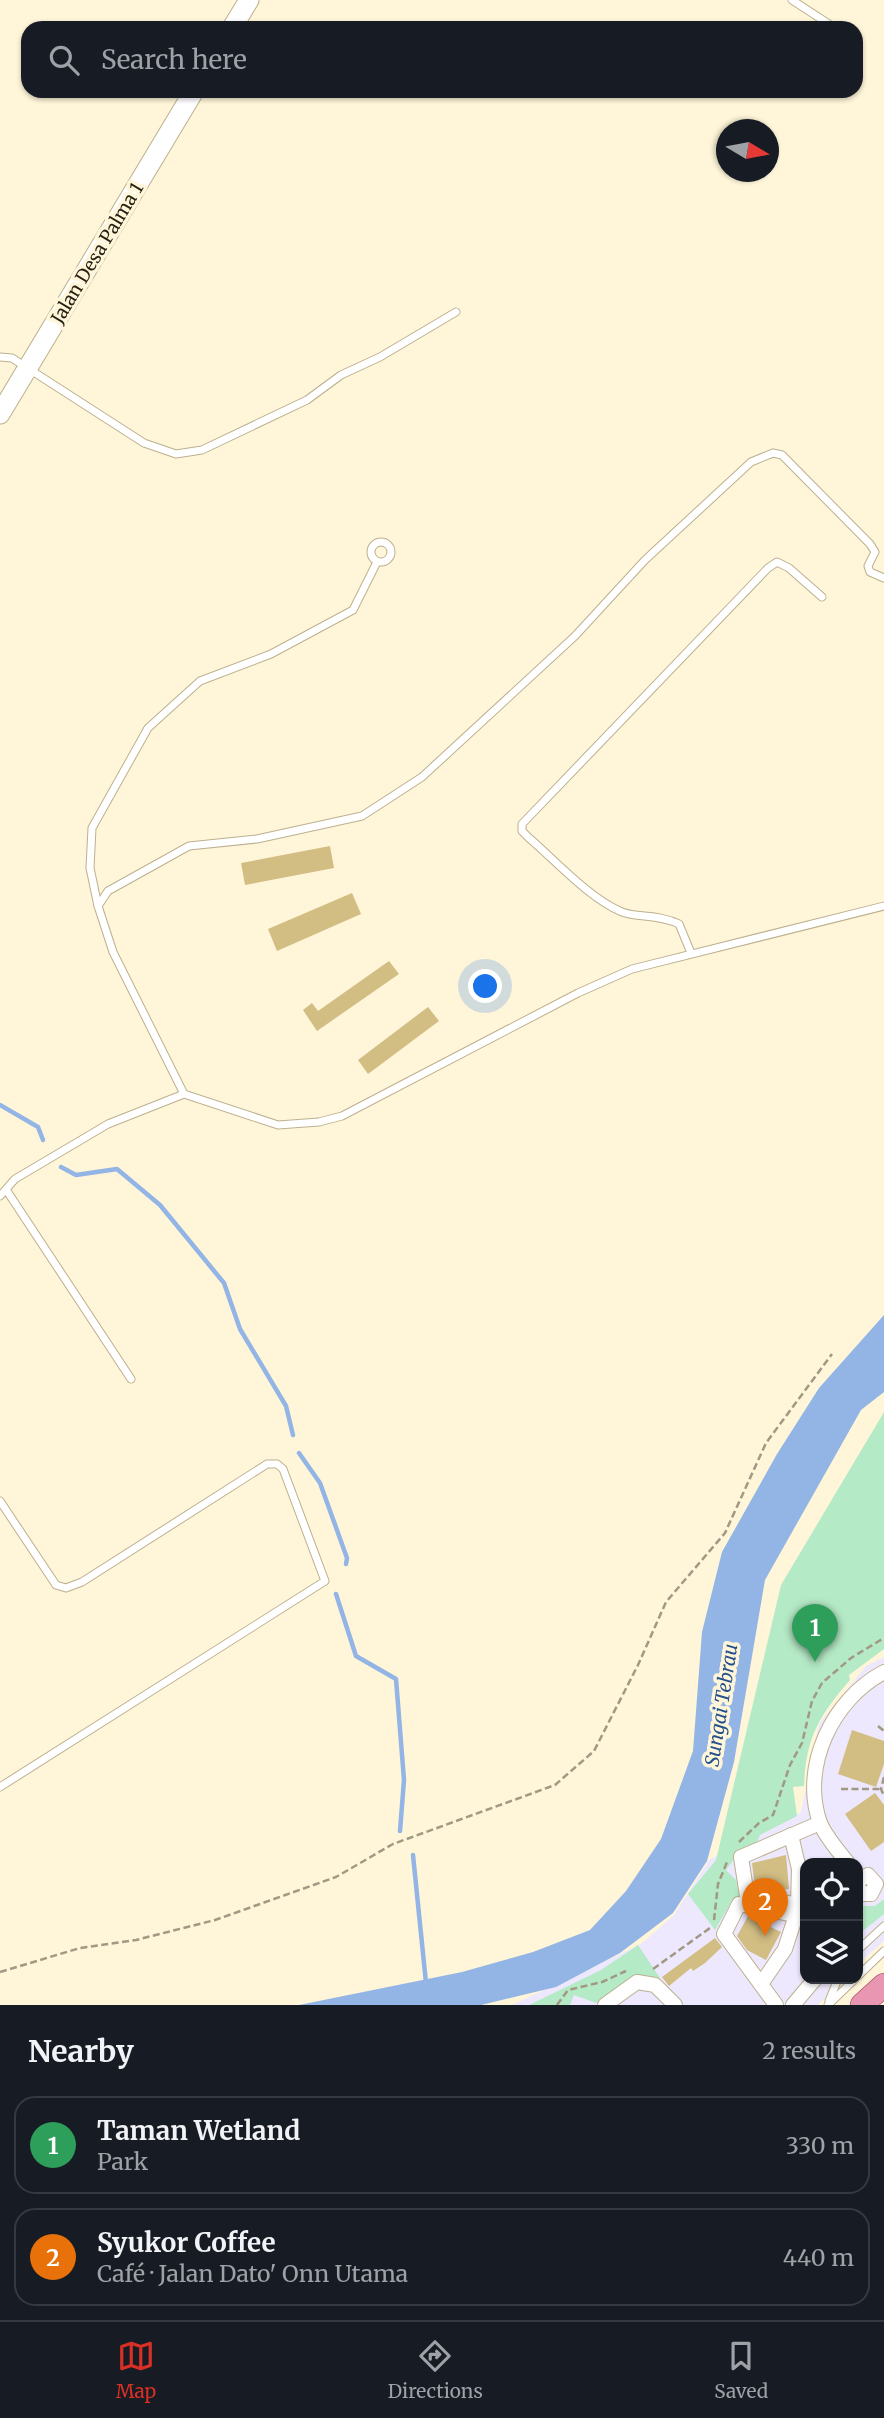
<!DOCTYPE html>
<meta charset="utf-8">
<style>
:root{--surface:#171b24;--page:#242831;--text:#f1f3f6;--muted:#9ea1a6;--line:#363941;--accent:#d93025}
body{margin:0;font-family:Merriweather,serif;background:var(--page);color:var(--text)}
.controls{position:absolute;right:21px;bottom:21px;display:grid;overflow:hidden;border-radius:14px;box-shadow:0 2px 5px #0004}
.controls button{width:63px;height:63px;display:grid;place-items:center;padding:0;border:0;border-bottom:2px solid var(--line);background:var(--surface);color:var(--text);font:35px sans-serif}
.compass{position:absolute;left:716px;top:119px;width:63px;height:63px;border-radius:50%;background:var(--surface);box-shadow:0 2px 5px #0004;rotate:100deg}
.you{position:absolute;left:486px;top:987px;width:24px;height:24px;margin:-18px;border:5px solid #fff;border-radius:50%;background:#1a73e8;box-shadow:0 0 0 10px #1a73e833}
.badge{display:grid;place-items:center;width:46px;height:46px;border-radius:50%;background:var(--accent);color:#fff;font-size:23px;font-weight:700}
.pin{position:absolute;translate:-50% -58px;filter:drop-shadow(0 2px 4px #0008)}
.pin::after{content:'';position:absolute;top:37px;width:24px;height:21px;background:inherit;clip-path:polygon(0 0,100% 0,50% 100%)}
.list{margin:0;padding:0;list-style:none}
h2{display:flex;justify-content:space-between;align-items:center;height:91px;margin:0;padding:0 28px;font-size:30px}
h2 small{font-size:23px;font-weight:400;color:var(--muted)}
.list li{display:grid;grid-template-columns:46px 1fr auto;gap:21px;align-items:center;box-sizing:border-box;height:98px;margin:0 14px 14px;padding:0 14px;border:2px solid var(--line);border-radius:21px}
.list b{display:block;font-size:26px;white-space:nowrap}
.list p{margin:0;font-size:23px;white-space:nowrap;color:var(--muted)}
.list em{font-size:23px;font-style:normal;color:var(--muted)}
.icon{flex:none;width:38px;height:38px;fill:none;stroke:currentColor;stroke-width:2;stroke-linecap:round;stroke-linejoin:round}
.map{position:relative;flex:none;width:884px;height:2005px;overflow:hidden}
.search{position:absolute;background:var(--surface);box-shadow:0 2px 5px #0004;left:21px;right:21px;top:21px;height:77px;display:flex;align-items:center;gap:18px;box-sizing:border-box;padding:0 24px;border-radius:21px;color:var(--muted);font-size:26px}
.sheet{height:315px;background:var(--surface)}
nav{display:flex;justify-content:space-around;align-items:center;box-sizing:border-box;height:98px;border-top:2px solid var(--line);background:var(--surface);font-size:19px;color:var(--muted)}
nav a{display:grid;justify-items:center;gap:4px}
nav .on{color:var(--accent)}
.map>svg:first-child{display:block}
</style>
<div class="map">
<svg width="884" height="2005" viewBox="0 0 884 2005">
<rect width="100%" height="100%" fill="#fff5d9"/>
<polygon fill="#eee8fe" points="884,1657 884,1941 858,1964 858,1863 805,1863 805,1979 843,1979 818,2005 512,2005 641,1944 674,1915 709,1860 801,1812 819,1724 866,1666"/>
<g fill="#b5eac6">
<path d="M884,1412V1649L849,1675L850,1680C819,1716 806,1737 804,1786L793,1787L797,1816L760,1835L757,1842L742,1849L726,1870L736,1880L740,1898L731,1902L715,1930L688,1894L716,1860L781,1585Z"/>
<polygon points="884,1899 884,1914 858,1935 858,1906 875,1906"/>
<polygon points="638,1945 660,1978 634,1975 596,2003 574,1995 570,2005 529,2005 601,1970"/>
</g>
<polygon fill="#92b5e5" points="884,1315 884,1392 861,1410 765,1580 734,1762 707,1861 673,1913 620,1953 556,1987 481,2005 299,2005 462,1972 533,1952 590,1930 626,1891 661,1839 693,1751 702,1632 722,1552 777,1454 819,1388"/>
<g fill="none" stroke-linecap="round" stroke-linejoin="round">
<g stroke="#92b5e5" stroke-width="4.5">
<polyline points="0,1105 38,1127 43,1140"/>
<polyline points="61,1167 76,1175 117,1169 160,1205 224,1283 240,1329 286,1406 293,1435"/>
<polyline points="299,1453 320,1483 347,1558 346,1564"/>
<polyline points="336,1594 356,1656 396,1679 404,1780 400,1831"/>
<polyline points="413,1855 426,1983"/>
</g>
</g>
<g fill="#d2bd83">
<polygon points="330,846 334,868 245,885 241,863"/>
<polygon points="352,893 361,914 277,951 268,929"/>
<polygon points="389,961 399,974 317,1031 303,1010 312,1003 318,1011"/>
<polygon points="428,1007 439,1021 368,1074 358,1060"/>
<polygon points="852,1730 884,1741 884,1764 876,1787 838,1774"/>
<polygon points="875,1793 884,1805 884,1842 871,1851 845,1814"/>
<polygon points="786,1855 789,1889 774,1891 755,1888 752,1863"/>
<polygon points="748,1916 781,1932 766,1960 747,1950 737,1936"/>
<polygon points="715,1938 722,1947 705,1963 693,1971 691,1968 669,1986 665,1981 662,1977"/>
</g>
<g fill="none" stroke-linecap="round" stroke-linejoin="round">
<g stroke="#bcb08e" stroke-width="9">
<g id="service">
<polyline points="792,0 835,28"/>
<polyline points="0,357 12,358 144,443 176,454 202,450 307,400 341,375 380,357 456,312"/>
<circle cx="381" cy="552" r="10"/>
<polyline points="377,562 353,610 271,654 200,681 148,728 92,828 90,868 98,906 108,891 189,846 257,839 362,816 422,777 575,636 645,560 751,462 773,453 782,455 870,544 875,552 868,566 870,572 884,578"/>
<polyline points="98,906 113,952 184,1094 278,1125 319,1122 342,1116 578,993 632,969 884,906"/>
<path d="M691,953L679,924C658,914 638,918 622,912C590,899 555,860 529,838L522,831V824L768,568L777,562L789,568L822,597"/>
<polyline points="7,1191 131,1379"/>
<polyline points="0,1196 15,1179 108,1124 184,1094"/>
<polyline points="0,1501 56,1585 66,1588 82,1582 267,1464 277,1464 283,1469 325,1581 0,1787"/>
<polyline points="858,1950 884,1926"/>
<polyline points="858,1976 884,1951"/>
<polyline points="829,2001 838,1979"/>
<polyline points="828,2005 855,1979"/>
</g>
</g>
<g stroke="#bcb08e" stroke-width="16">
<g id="minor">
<polyline points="791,1835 799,1869 798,1904"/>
<path d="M848,1863C838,1851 826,1837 820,1823C800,1766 833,1699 884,1672"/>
<polyline points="858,1881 868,1875 876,1884 871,1894 864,1894 858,1888"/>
<polyline points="805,1906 747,1896 741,1857 820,1823"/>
<polyline points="761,1984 785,1949 796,1915"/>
<polyline points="605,2005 637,1982 655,1985 675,2005"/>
<polyline points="776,2005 724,1934 739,1904 805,1917"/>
<polyline points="793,2005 815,1979"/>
</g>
</g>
<g stroke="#bcb08e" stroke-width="21">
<g id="tertiary">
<polyline points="232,28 249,0"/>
<polyline points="0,414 194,91"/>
</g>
</g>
<g stroke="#9a3f59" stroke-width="24">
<polyline id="primary" points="862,2005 884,1985"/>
</g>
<g stroke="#a19983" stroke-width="2.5" stroke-dasharray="7 3.5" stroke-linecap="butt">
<polyline points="878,1726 884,1731"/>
<polyline points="884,1777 881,1789 884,1796"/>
<polyline points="841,1789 881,1789"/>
<polyline points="739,1842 759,1823 773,1815 790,1765 802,1743 812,1701 822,1683 851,1658 884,1638"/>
<polyline points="714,1920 718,1884 727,1862"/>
<polyline points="653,1969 710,1928"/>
<polyline points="0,1972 80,1948 136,1940 215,1920 336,1877 393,1844 555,1785 594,1751 638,1665 666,1602 725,1533 766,1443 832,1354"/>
<polyline points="557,2005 568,1990 602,1982 626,1971"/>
</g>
<use href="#service" stroke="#fff" stroke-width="7"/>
<use href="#minor" stroke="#fff" stroke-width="14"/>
<use href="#tertiary" stroke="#fff" stroke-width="19"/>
<use href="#primary" stroke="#e896b2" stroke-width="23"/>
</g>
<g text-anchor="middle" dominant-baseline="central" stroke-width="7" stroke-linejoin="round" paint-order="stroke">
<g font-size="18" fill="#241f12" stroke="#fff5d9">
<text transform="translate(97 253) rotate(-59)">Jalan Desa Palma 1</text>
</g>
<g font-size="19" font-style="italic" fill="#23518c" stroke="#fff5d9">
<text transform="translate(721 1705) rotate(-81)">Sungai Tebrau</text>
</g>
</g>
</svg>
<div class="controls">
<button><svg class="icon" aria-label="locate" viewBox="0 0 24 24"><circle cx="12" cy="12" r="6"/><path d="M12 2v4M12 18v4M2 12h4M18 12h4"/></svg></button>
<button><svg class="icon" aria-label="layers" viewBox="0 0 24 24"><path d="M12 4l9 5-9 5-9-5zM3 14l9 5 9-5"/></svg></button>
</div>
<svg class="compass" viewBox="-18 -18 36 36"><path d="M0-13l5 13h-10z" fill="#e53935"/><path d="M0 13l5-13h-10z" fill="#9ea1a6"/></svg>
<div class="you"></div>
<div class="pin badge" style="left:815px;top:1662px;background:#2e9e5b">1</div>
<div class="pin badge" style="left:765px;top:1936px;background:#e8710a">2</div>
<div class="search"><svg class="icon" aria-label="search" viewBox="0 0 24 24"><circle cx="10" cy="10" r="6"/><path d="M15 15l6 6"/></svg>Search here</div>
</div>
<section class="sheet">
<h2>Nearby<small>2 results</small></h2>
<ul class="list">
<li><span class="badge" style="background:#2e9e5b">1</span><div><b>Taman Wetland</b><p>Park</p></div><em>330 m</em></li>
<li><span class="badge" style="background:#e8710a">2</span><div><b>Syukor Coffee</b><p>Café · Jalan Dato' Onn Utama</p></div><em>440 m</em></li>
</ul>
</section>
<nav>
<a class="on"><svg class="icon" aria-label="map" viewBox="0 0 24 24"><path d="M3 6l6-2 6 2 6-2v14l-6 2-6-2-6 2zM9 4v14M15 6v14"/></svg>Map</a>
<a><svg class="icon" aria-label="directions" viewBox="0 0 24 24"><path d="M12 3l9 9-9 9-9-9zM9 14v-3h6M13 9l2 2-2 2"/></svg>Directions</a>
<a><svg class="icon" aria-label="saved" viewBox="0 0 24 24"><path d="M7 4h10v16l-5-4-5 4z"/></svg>Saved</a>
</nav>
